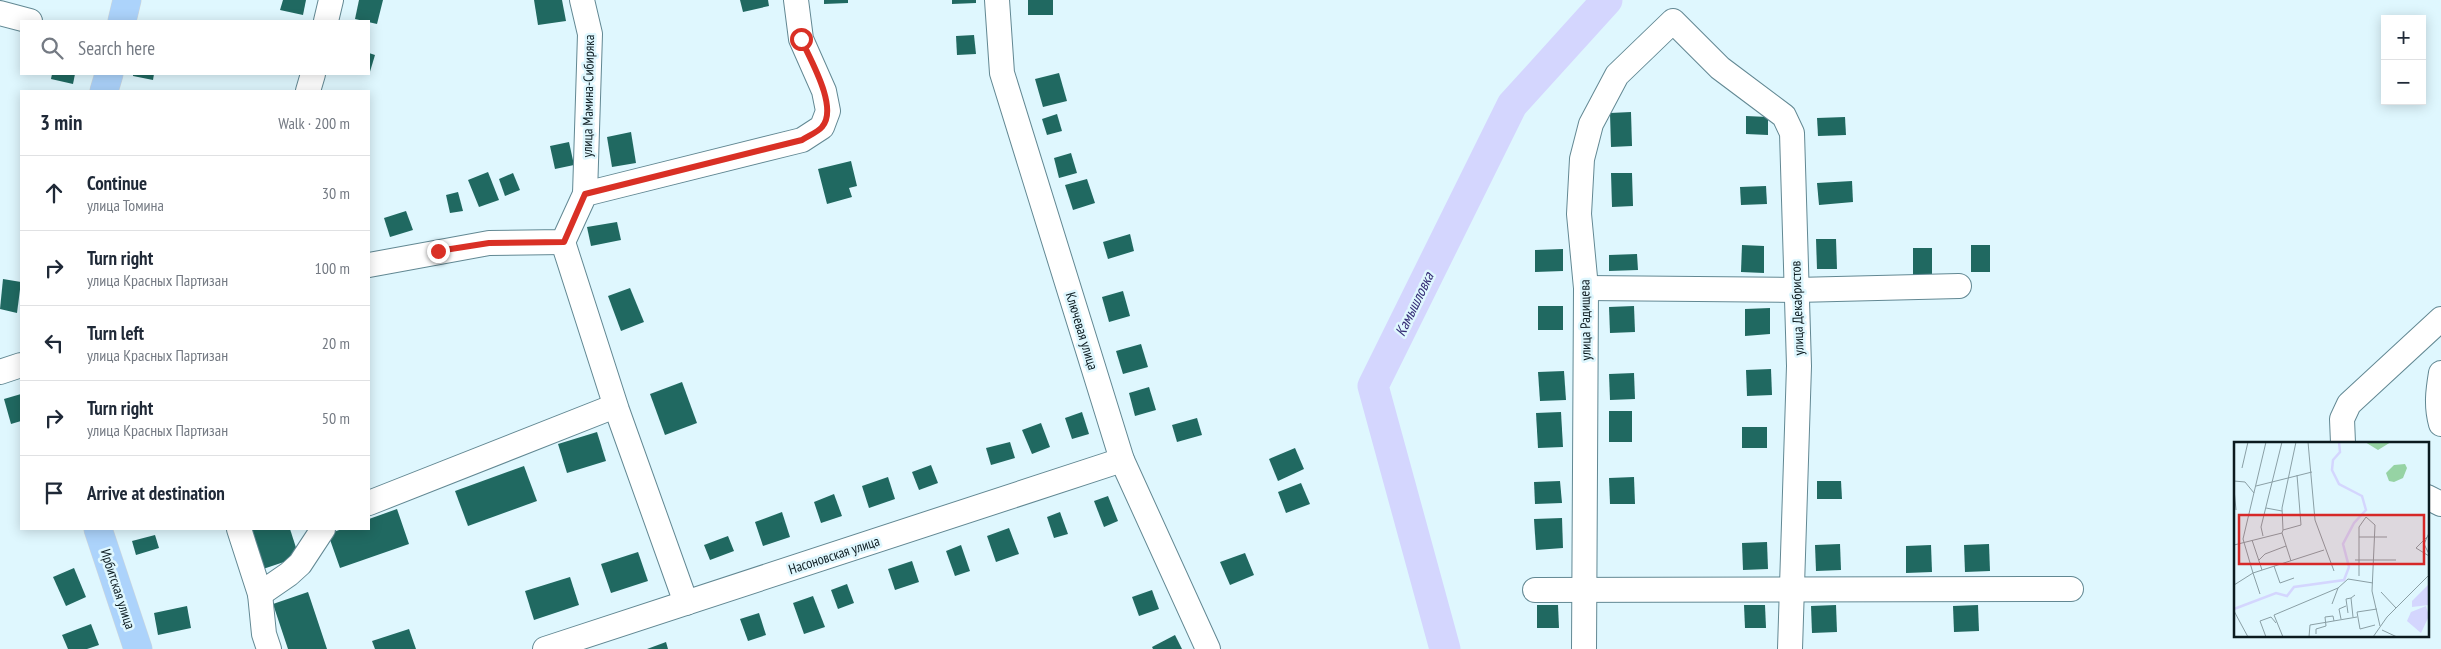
<!DOCTYPE html>
<meta charset="utf-8">
<style>
:root{--surface:#fff;--page:#f2f2f3;--text:#1f2937;--muted:#747a83;--line:#e0e1e3}
body{margin:0;font-family:"PT Sans Narrow",sans-serif;background:var(--page);color:var(--text)}
.controls{position:absolute;right:15px;top:15px;display:grid;overflow:hidden;border-radius:0px;box-shadow:0 2px 12px #0003}
.controls button{width:45px;height:45px;display:grid;place-items:center;padding:0;border:0;border-bottom:1px solid var(--line);background:var(--surface);color:var(--text);font:25px sans-serif}
.stop{position:absolute;width:15px;height:15px;margin:-11px;border:4px solid #d93025;border-radius:50%;background:#fff}
.stop.end{background:#d93025;border-color:#fff;box-shadow:0 1px 5px #0008}
.list{margin:0;padding:0;list-style:none}
h2{display:flex;justify-content:space-between;align-items:center;height:65px;margin:0;padding:0 20px;font-size:21px}
h2 small{font-size:16px;font-weight:400;color:var(--muted)}
.list li{display:grid;grid-template-columns:32px 1fr auto;gap:15px;align-items:center;box-sizing:border-box;height:75px;padding:0 20px;border-top:1px solid var(--line)}
.list b{display:block;font-size:19px;white-space:nowrap}
.list p{margin:0;font-size:16px;white-space:nowrap;color:var(--muted)}
.list em{font-size:16px;font-style:normal;color:var(--muted)}
.icon{flex:none;width:28px;height:28px;fill:none;stroke:currentColor;stroke-width:2;stroke-linecap:round;stroke-linejoin:round}
.map{position:relative;flex:none;width:2441px;height:649px;overflow:hidden}
.search{position:absolute;background:var(--surface);box-shadow:0 2px 12px #0003;left:20px;top:20px;width:350px;height:55px;display:flex;align-items:center;gap:12px;box-sizing:border-box;padding:0 18px;border-radius:0px;color:var(--muted);font-size:19px}
.panel{position:absolute;background:var(--surface);box-shadow:0 2px 12px #0003;left:20px;top:90px;width:350px;height:440px;border-radius:0px}
.map>svg:first-child{display:block}
</style>
<div class="map">
<svg width="2441" height="649" viewBox="0 0 2441 649">
<rect width="100%" height="100%" fill="#dff7fe"/>
<g fill="none" stroke-linecap="round" stroke-linejoin="round">
<polyline stroke="#d4d6fe" stroke-width="31" points="1445,649 1373,386 1512,105 1607,0"/>
</g>
<g fill="#206961">
<polygon points="283,0 306,0 303,15 280,10"/>
<polygon points="359,0 383,0 377,24 355,19"/>
<polygon points="534,0 562,0 566,21 538,25"/>
<polygon points="740,0 768,0 769,6 743,12"/>
<polygon points="824,0 848,0 848,3 824,4"/>
<polygon points="952,0 976,0 976,3 952,4"/>
<rect x="1028" y="0" width="25" height="15"/>
<polygon points="974,35 976,54 957,55 956,36"/>
<polygon points="369,53 375,55 369,75"/>
<polygon points="1059,73 1067,101 1043,107 1035,79"/>
<polygon points="52,74 75,74 73,84 51,79"/>
<polygon points="133,74 154,74 153,80 133,76"/>
<polygon points="1631,112 1632,146 1611,147 1610,113"/>
<polygon points="1057,114 1062,131 1047,135 1042,119"/>
<polygon points="1746,116 1768,117 1768,135 1746,134"/>
<polygon points="1845,117 1846,135 1818,136 1817,118"/>
<polygon points="631,132 636,163 612,167 607,137"/>
<polygon points="569,142 574,165 555,169 550,146"/>
<polygon points="1071,153 1077,173 1059,178 1054,158"/>
<polygon points="851,161 857,186 849,188 852,197 827,204 818,169"/>
<polygon points="488,172 499,200 479,207 468,180"/>
<polygon points="513,173 520,190 505,196 499,179"/>
<polygon points="1611,173 1632,173 1633,206 1612,207"/>
<polygon points="1087,179 1095,203 1073,210 1065,185"/>
<polygon points="1852,181 1853,202 1819,205 1817,183"/>
<polygon points="1766,186 1767,204 1741,205 1740,187"/>
<polygon points="458,192 463,211 450,213 446,195"/>
<polygon points="406,211 413,230 390,237 384,218"/>
<polygon points="617,222 621,240 591,246 587,227"/>
<polygon points="1130,234 1134,251 1108,259 1103,242"/>
<polygon points="1816,239 1836,239 1837,269 1817,269"/>
<polygon points="1742,245 1764,246 1764,273 1741,272"/>
<rect x="1971" y="245" width="19" height="27"/>
<rect x="1913" y="248" width="19" height="27"/>
<polygon points="1563,249 1563,271 1535,272 1535,250"/>
<polygon points="1637,254 1638,270 1609,271 1609,255"/>
<polygon points="3,279 21,282 17,313 0,309"/>
<polygon points="630,288 644,322 621,331 608,296"/>
<polygon points="1123,291 1130,316 1109,322 1102,297"/>
<rect x="1538" y="306" width="25" height="24"/>
<polygon points="1634,306 1635,332 1610,333 1609,307"/>
<polygon points="1770,308 1770,334 1745,336 1745,309"/>
<polygon points="1141,344 1148,367 1123,374 1116,351"/>
<polygon points="1771,369 1772,395 1747,396 1746,370"/>
<polygon points="1564,371 1566,400 1540,401 1538,372"/>
<polygon points="1634,373 1635,399 1610,400 1609,374"/>
<polygon points="682,382 697,423 665,435 650,394"/>
<polygon points="1149,387 1156,410 1135,416 1129,393"/>
<polygon points="21,394 21,421 11,424 4,399"/>
<rect x="1609" y="411" width="23" height="31"/>
<polygon points="1082,412 1089,434 1072,439 1065,418"/>
<polygon points="1561,412 1563,447 1538,448 1536,413"/>
<polygon points="1197,418 1202,435 1177,442 1172,425"/>
<polygon points="1041,423 1050,447 1032,454 1022,430"/>
<rect x="1742" y="427" width="25" height="21"/>
<polygon points="597,432 606,461 567,473 558,444"/>
<polygon points="1010,442 1015,458 991,465 986,448"/>
<polygon points="1295,448 1304,469 1278,481 1269,459"/>
<polygon points="931,465 938,483 919,490 912,472"/>
<polygon points="524,466 537,501 468,526 455,491"/>
<polygon points="888,477 895,499 869,508 862,486"/>
<polygon points="1634,477 1635,504 1610,504 1609,478"/>
<polygon points="1560,481 1562,503 1535,504 1534,482"/>
<polygon points="1817,481 1841,481 1842,499 1817,499"/>
<polygon points="1301,483 1310,504 1286,513 1278,492"/>
<polygon points="834,494 842,516 821,523 814,502"/>
<polygon points="1108,496 1118,521 1104,527 1094,501"/>
<polygon points="397,509 409,544 340,568 328,534 342,529 369,529 369,519"/>
<polygon points="782,512 790,537 763,546 755,522"/>
<polygon points="1060,512 1068,534 1054,538 1047,517"/>
<polygon points="1562,518 1563,548 1536,550 1534,519"/>
<polygon points="1009,528 1019,554 996,562 987,536"/>
<polygon points="250,529 290,529 299,557 263,569"/>
<polygon points="155,535 159,548 136,555 132,541"/>
<polygon points="728,536 734,551 710,560 704,545"/>
<polygon points="1767,542 1768,569 1743,570 1742,543"/>
<polygon points="1840,544 1841,570 1816,571 1815,545"/>
<polygon points="1989,544 1990,571 1965,572 1964,545"/>
<polygon points="961,545 970,571 955,576 946,551"/>
<polygon points="1931,545 1932,572 1906,573 1906,546"/>
<polygon points="638,552 648,581 611,593 601,564"/>
<polygon points="1245,553 1254,575 1230,585 1220,562"/>
<polygon points="912,561 919,582 895,590 888,569"/>
<polygon points="74,568 86,597 66,606 53,577"/>
<polygon points="570,577 579,605 534,620 525,591"/>
<polygon points="847,584 854,603 838,609 831,590"/>
<polygon points="1152,590 1159,609 1139,616 1132,597"/>
<polygon points="308,592 327,649 288,649 273,604"/>
<polygon points="813,596 825,627 804,634 793,603"/>
<polygon points="1537,605 1558,605 1559,628 1537,628"/>
<polygon points="1744,605 1765,605 1766,628 1745,628"/>
<polygon points="1836,605 1837,632 1812,633 1811,606"/>
<polygon points="1978,605 1979,631 1954,632 1953,606"/>
<polygon points="187,606 191,628 158,635 154,613"/>
<polygon points="759,613 766,635 748,641 740,619"/>
<polygon points="91,624 99,645 87,649 68,649 62,635"/>
<polygon points="409,629 416,649 375,649 372,641"/>
<polygon points="1175,635 1182,649 1153,649 1152,647"/>
<polygon points="666,642 668,649 647,649"/>
</g>
<g fill="none" stroke-linecap="round" stroke-linejoin="round">
<g stroke="#628893" stroke-width="26">
<g id="minor">
<polyline points="582,0 590,34 585,194"/>
<polyline points="997,0 1002,73 1122,460 1208,649"/>
<polyline points="0,13 30,21"/>
<polyline points="326,21 331,0"/>
<polyline points="308,91 313,74"/>
<polyline points="563,242 617,410 686,603"/>
<polyline points="369,265 489,243 563,242 585,194 802,140 822,127 828,111 824,91 801,39 796,0"/>
<polyline points="1586,288 1796,290 1959,286"/>
<polyline points="0,372 21,365"/>
<path d="M2441,373C2438,391 2436,406 2441,424"/>
<polyline points="2343,443 2342,419 2349,404 2441,319"/>
<polyline points="2427,497 2441,504"/>
<polyline points="369,503 615,406"/>
<polyline points="239,529 260,594 264,634 269,649"/>
<polyline points="1535,590 2071,589"/>
<polyline points="260,594 289,574 300,564 323,529"/>
<polyline points="545,649 1122,460"/>
<polyline points="1584,649 1586,288 1579,214 1582,159 1591,124 1617,75 1673,21 1720,68 1784,116 1792,133 1799,366 1790,649"/>
</g>
</g>
<g stroke="#d3d6d7" stroke-width="29">
<g id="major">
<polyline points="122,21 127,0"/>
<polyline points="104,91 109,74"/>
<polyline points="98,529 138,649"/>
</g>
</g>
<use href="#minor" stroke="#fff" stroke-width="24"/>
<use href="#major" stroke="#acd3fb" stroke-width="28"/>
</g>
<g fill="none" stroke-linecap="round" stroke-linejoin="round">
<path stroke="#d93025" stroke-width="6" d="M438,251L489,243L564,242L585,194L802,140C808,136 818,132 822,127C839,108 810,59 801,39"/>
</g>
<g text-anchor="middle" dominant-baseline="central" stroke-width="5" stroke-linejoin="round" paint-order="stroke">
<g font-size="14" fill="#0b1a1f" stroke="#dff7fe">
<text transform="translate(588 96) rotate(-89)">улица Мамина-Сибиряка</text>
<text transform="translate(1797 308) rotate(-92)">улица Декабристов</text>
<text transform="translate(1585 320) rotate(-91)">улица Радищева</text>
<text transform="translate(1082 331) rotate(73)">Ключевая улица</text>
<text transform="translate(834 555) rotate(-18)">Насоновская улица</text>
<text transform="translate(118 589) rotate(72)">Ирбитская улица</text>
</g>
<g font-size="15" font-style="italic" fill="#332b74" stroke="#dff7fe">
<text transform="translate(1414 304) rotate(-64)">Камышловка</text>
</g>
</g>
<g transform="translate(2234 442)">
<rect width="195" height="195" fill="#dff7fe"/>
<path d="M131,0H157L144,8ZM160,23L171,22L173,26L169,36L160,40L155,39L152,31Z" fill="#96d3a4"/>
<path d="M195,142V163L178,165V159ZM192,164L195,174L187,191L173,179L177,170Z" fill="#d4d6fe"/>
<path fill="none" stroke="#d4d6fe" stroke-width="2.5" d="M0,167L42,151L53,154L60,145L110,138L115,125L109,102L120,81L132,68L128,54L105,42L98,28L99,18L106,10L105,0"/>
<path fill="none" stroke="#8a9fa5" stroke-width="1" d="M74,0L81,78L100,129M8,26L14,0M0,39L11,40L20,51M22,44L78,30M0,47L2,68M32,66L48,69M49,88L48,66L62,0M48,91L57,119M195,91L190,102L195,112M29,94L27,85L48,0M125,95H153M193,95L182,106L195,114M18,98L28,128M0,103L48,91L49,88L67,83L63,33M25,118L31,112L52,104M121,118H162M40,124L46,141L60,136M125,134V85L132,75L141,83L138,149L146,184M0,143L19,131L9,97L32,0M147,150L162,166M26,152L19,131L90,108M98,162L104,146L114,137L139,141M0,169L14,195M114,171L112,157L117,156M119,175L117,156L121,153M107,177L105,167L112,164M126,187L123,170L143,167M126,187L141,183M148,188L163,195M82,192V187L92,184L91,175L99,174L100,179M32,195L26,179L37,175L42,181M49,195L40,173L104,146M75,195L76,183L123,175M139,195L153,175L195,133"/>
<path fill="#d62828" fill-opacity="0.15" stroke="#d62828" stroke-width="2.5" d="M5,73H190V122H5Z"/>
<rect width="195" height="195" fill="none" stroke="#0b1a1f" stroke-width="2.5"/>
</g>
</svg>
<div class="controls">
<button>+</button>
<button>−</button>
</div>
<div class="stop" style="left:801px;top:39px"></div>
<div class="stop end" style="left:438px;top:251px"></div>
<div class="search"><svg class="icon" aria-label="search" viewBox="0 0 24 24"><circle cx="10" cy="10" r="6"/><path d="M15 15l6 6"/></svg>Search here</div>
<section class="panel">
<h2>3 min<small>Walk · 200 m</small></h2>
<ul class="list">
<li><svg class="icon" aria-label="ahead" viewBox="0 0 24 24"><path d="M12 20V5M6 11l6-6 6 6"/></svg><div><b>Continue</b><p>улица Томина</p></div><em>30 m</em></li>
<li><svg class="icon" aria-label="right" viewBox="0 0 24 24"><path d="M7 20v-9h11M14 6l5 5-5 5"/></svg><div><b>Turn right</b><p>улица Красных Партизан</p></div><em>100 m</em></li>
<li><svg class="icon" aria-label="left" viewBox="0 0 24 24"><path d="M17 20v-9H6M10 6l-5 5 5 5"/></svg><div><b>Turn left</b><p>улица Красных Партизан</p></div><em>20 m</em></li>
<li><svg class="icon" aria-label="right" viewBox="0 0 24 24"><path d="M7 20v-9h11M14 6l5 5-5 5"/></svg><div><b>Turn right</b><p>улица Красных Партизан</p></div><em>50 m</em></li>
<li><svg class="icon" aria-label="arrive" viewBox="0 0 24 24"><path d="M6 21V4h12l-3 4 3 4H6"/></svg><div><b>Arrive at destination</b></div></li>
</ul>
</section>
</div>
